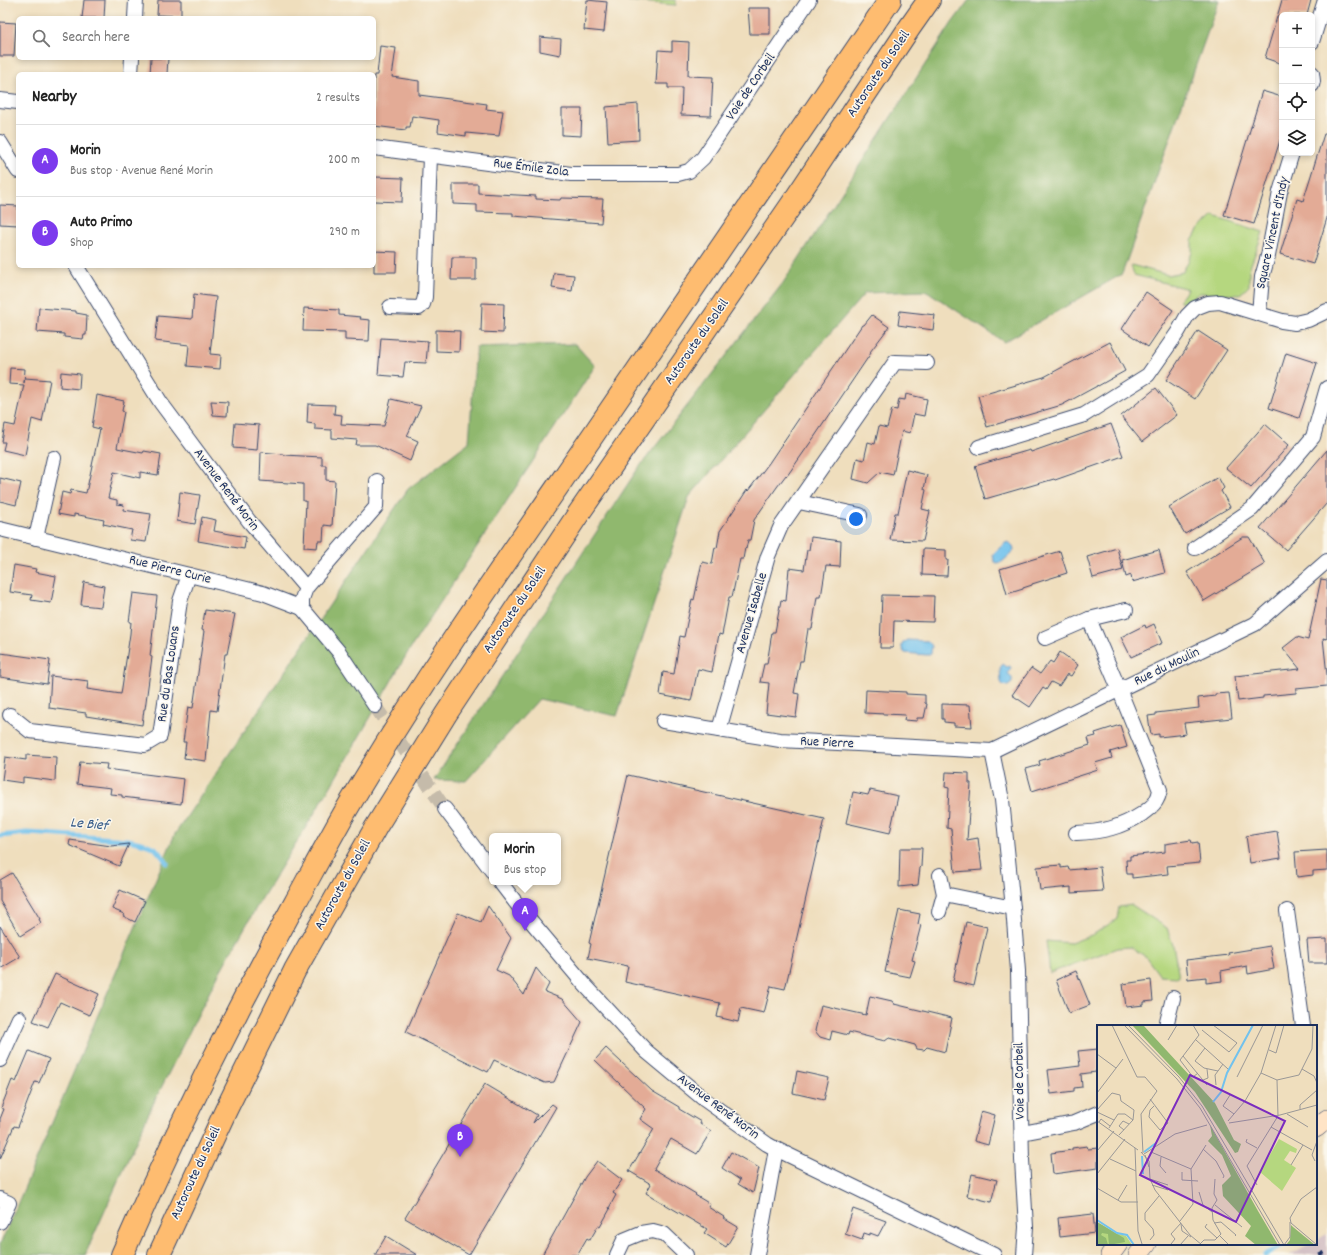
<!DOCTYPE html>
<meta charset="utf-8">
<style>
:root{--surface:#fff;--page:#f6f6f6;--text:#222;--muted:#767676;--line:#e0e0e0;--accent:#7c3aed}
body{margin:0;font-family:Dekko,sans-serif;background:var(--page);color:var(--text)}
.controls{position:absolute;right:12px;top:12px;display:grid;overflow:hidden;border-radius:6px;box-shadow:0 2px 6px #0003}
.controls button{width:36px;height:36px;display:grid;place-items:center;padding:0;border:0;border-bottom:1px solid var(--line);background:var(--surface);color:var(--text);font:20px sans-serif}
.you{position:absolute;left:856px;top:519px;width:14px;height:14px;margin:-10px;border:3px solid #fff;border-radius:50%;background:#1a73e8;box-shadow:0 0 0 6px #1a73e833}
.badge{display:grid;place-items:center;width:26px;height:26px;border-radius:50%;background:var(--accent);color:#fff;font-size:13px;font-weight:700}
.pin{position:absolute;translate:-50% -33px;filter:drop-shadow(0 1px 2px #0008)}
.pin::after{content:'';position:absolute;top:21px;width:14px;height:12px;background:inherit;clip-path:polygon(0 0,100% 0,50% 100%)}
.popup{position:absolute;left:489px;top:833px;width:72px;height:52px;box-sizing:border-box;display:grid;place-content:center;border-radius:6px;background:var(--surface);filter:drop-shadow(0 1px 3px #0005);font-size:13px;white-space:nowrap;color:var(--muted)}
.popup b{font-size:15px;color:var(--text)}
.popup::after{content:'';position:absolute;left:50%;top:100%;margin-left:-8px;border:8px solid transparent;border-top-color:var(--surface)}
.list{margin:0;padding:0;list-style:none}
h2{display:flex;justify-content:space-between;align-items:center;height:52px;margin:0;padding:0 16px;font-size:17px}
h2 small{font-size:13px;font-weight:400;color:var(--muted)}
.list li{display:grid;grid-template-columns:26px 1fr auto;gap:12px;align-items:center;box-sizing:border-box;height:72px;padding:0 16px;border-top:1px solid var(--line)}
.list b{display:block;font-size:15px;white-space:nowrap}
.list p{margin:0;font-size:13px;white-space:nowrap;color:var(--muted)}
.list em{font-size:13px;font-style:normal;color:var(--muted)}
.icon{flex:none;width:22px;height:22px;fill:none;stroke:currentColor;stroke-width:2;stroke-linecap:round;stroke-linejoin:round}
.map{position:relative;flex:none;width:1327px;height:1255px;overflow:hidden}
.search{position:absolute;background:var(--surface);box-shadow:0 2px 6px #0003;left:16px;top:16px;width:360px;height:44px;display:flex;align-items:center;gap:10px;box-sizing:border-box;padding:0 14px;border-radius:6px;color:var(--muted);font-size:15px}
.panel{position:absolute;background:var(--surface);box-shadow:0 2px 6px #0003;left:16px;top:72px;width:360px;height:196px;border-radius:6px}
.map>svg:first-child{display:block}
</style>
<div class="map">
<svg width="1327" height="1255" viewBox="0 0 1327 1255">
<rect width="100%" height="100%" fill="#fbf7ec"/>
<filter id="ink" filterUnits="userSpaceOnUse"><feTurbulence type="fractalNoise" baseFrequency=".025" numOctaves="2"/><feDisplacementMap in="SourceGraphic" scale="8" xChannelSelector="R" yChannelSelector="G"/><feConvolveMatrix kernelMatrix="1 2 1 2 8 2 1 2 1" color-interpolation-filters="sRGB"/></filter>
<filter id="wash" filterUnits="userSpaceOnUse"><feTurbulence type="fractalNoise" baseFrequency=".012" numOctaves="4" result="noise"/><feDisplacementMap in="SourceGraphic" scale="16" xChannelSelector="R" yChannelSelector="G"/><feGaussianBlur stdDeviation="0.9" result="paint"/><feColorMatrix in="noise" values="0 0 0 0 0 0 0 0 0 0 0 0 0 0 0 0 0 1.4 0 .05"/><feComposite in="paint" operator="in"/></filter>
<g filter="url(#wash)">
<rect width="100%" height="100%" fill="#efdebd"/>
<polygon fill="#d2bec3" points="1327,1234 1327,1255 1289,1255 1309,1244 1316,1244 1316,1240"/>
<g fill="#b5d77f" stroke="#68836e">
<polygon points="614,0 675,0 676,5"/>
<polygon points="1214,216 1263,232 1249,270 1249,286 1239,295 1200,293 1183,303 1179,301 1188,289 1134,275 1131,265 1168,275 1183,272 1192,253 1192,241 1199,229"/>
<polygon points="1132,905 1167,928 1173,945 1179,977 1160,976 1146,957 1131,947 1117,948 1050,973 1046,941 1071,943 1094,934 1117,919 1119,907"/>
</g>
<g fill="#90b86e" stroke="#567466">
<polygon points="969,0 1219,0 1122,274 1004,342 927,291 865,293 689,497 617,716 539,699 466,781 434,780 637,470 783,283 952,23"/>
<polygon points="575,344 595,366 408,652 328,791 256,908 218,975 152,1106 85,1255 0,1255 0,1245 175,834 408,489 469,442 476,347"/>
</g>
<g fill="#72c2ed" stroke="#4678a6">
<polygon points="1009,542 1013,546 1014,551 1002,562 997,563 994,561 993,554 1005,543"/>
<path d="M907,640L928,641L932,646L931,653L927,655L905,653C900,648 901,643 907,640Z"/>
<polygon points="1003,664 1007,667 1010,666 1011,668 1008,673 1012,678 1012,683 1008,686 1003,685 1001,682 1000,668"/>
</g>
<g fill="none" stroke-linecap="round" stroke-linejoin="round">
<g stroke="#72c2ed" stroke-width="5">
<polyline points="0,836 26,833 45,834 129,840 145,844 155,848 162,856 167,863"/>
<polyline points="1265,1255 1286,1244"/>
</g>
</g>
<g id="blocks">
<g fill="#e3ab96">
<polygon points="84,0 105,0 104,18 82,18"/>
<polygon points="158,0 181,0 181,16 157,15"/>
<polygon points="587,0 607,2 604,32 584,30"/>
<polygon points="1282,0 1311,0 1307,15 1282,15 1282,64 1265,58"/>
<polygon points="748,8 770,8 770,34 750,34"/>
<polygon points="0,22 16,23 14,56 0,56"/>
<polygon points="540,37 561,39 560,55 540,51"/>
<polygon points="672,41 689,42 688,76 713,77 711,116 681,115 682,88 668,88 668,84 656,84 658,50 672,51"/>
<polygon points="380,46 396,48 392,77 419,81 419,95 487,104 486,109 503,111 499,136 466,133 466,136 438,132 439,120 412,116 410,127 406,127 406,130 374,126 374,75 377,75"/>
<polygon points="151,58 168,58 167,74 150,74"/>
<polygon points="1262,91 1282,97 1282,134 1254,224 1224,215"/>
<polygon points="638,104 639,140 608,142 606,107"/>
<polygon points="562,109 582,109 581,136 562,135"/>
<polygon points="1324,134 1327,134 1327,218 1313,264 1280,254 1297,199 1303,201"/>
<polygon points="375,177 403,178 402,202 374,201"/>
<polygon points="453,184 478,184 478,193 536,196 536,199 560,200 561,198 603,199 601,223 513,216 513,213 477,212 477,205 453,204"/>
<polygon points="0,205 18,206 18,225 0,224"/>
<polygon points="374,251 397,252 396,272 374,272"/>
<polygon points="452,257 476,257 476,280 451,280"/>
<polygon points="554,273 574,275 572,291 552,288"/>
<polygon points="1146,292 1173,310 1148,347 1122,329"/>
<polygon points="194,294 216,297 210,354 221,355 220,369 187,366 189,345 155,341 158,316 192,319"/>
<polygon points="482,303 504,304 503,333 481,332"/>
<polygon points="39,308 76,311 76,313 87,315 86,335 84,335 83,339 64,337 64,334 37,332"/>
<polygon points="304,308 339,310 339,315 361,317 360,319 370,320 369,341 345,340 345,332 303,331"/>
<polygon points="900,311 935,315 933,330 898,325"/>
<polygon points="872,315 889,327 870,352 871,353 815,436 787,476 786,475 777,487 754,520 750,540 748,540 746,549 745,548 743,559 740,559 732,597 729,597 722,635 719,634 712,672 698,669 691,701 660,695 663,672 674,674 680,636 684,637 692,599 694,600 702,562 712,564 715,547 717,548 720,531 747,490 748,491 769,463 862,325 864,325"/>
<polygon points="436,330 460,331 459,352 436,351"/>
<polygon points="1198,331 1227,350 1195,399 1166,380"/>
<polygon points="381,338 428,341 426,363 405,362 403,377 378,375"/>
<polygon points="1110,342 1125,371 1098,386 1097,385 1097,386 1062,405 987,427 978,396 1044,377"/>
<polygon points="1286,353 1317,363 1299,418 1269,408"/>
<polygon points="10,368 25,369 24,383 25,378 50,380 42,422 32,419 25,455 3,450 5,442 2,442 5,424 15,426 24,385 9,384"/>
<polygon points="61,372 80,374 79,389 60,387"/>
<polygon points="1156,388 1177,415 1142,442 1121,416"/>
<polygon points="906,394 927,399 924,416 914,414 910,433 902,431 893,475 880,472 868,483 853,479 857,458 864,460 868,442 875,444 879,426 887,428 892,409 897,410 899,399 905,400"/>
<polygon points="97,395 124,401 122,411 124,412 117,448 143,453 144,451 161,454 158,475 140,472 140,478 114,472 108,498 117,500 117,504 124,505 123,510 151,514 146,542 130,540 132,530 103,524 104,520 74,514 74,517 58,514 62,492 70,494 71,490 86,493 100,429 92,427"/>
<polygon points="391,399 421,406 407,436 418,441 410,461 375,445 356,445 357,440 332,438 332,430 315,429 315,424 307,423 308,404 335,405 334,414 342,415 341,424 384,426"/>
<polygon points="211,401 228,402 227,416 213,415"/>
<polygon points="235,423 259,425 257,450 233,448"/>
<polygon points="1111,424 1123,456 1055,480 1054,479 985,499 975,466 1030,450 1031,452"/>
<polygon points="1265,424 1289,445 1251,488 1226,468"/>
<polygon points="1327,450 1327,503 1286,550 1260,528"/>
<polygon points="261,452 283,454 283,455 322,457 322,465 326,465 326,480 335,481 332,526 324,525 323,541 318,541 317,548 304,547 306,501 303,501 303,484 260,481"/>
<polygon points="907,470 927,475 924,489 926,490 922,509 930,511 923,541 890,540 895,513 898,513"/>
<polygon points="1218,477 1224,488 1221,491 1230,507 1185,534 1169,507"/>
<polygon points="0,478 21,483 16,505 0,501"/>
<polygon points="180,492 200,495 195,524 177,521"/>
<polygon points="202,517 216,520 214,531 246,537 244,549 198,541"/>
<polygon points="811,537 841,541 840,567 826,566 821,597 817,597 812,629 808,629 803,661 800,661 794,693 799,694 796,717 766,713 769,683 760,682 764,664 767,664 772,632 775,632 781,600 786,601 789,568 804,570 807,550 809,550"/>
<polygon points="1243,537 1249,537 1265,564 1204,601 1187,572"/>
<polygon points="1117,548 1123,570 1093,578 1087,557"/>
<polygon points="923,549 946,550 946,560 948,560 947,576 922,575"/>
<polygon points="1159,550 1165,573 1132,582 1131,575 1126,577 1122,560"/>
<polygon points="1060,551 1067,573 1032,584 1032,585 1023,588 1023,589 1007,594 1000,569"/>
<polygon points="14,565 36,569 35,572 56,576 51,603 31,600 32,595 10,592"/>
<polygon points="1321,579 1327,580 1327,639 1323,638 1327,675 1327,686 1296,689 1296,693 1263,696 1263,698 1238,701 1235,676 1300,669 1283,648 1297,637 1308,640"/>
<polygon points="84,582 104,586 101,607 81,605"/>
<polygon points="133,593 157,596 150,656 152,657 145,709 144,709 142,725 86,716 86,713 49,708 51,676 88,681 87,689 121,694 130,634 131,622 129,622"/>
<polygon points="882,595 934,596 933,622 894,621 893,648 880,648"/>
<polygon points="205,610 235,614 227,654 225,654 217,711 211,710 206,761 184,758 186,742 183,742 188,707 193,708 204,631 202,630"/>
<polygon points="1154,624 1162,643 1131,657 1121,637 1145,625 1146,628"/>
<polygon points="1060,652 1078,665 1071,676 1067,674 1059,686 1051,682 1046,690 1043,688 1030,707 1012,695 1031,668 1040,674 1050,661 1053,663"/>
<polygon points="1,653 50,660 47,684 0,677"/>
<polygon points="866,690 906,692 906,694 925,695 925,703 927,704 924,718 917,718 917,721 904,720 905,715 865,713"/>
<polygon points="1229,693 1232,718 1184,723 1186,734 1159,737 1159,734 1151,735 1148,716 1156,715 1156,713 1199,708 1198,698 1215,696 1215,694"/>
<polygon points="942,704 970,705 972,727 954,726 954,723 944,722 944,719 942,719"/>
<polygon points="1120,725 1127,747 1110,752 1112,758 1095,763 1098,770 1032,791 1026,769 1040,765 1039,761 1090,745 1088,738 1096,736 1095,733"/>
<polygon points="26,755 56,757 55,781 23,777 23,783 2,780 5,757 26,760"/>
<polygon points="80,762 107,764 106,769 184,779 181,804 122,797 122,795 110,794 111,788 77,784"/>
<polygon points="946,772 969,773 969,783 971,783 967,840 978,838 982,870 955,872 951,829 947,828 949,788 945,787"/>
<polygon points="628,775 824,819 785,989 771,986 764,1013 741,1008 738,1022 717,1017 720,1003 625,982 628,966 588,958 591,944 589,943"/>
<polygon points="870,790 898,796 890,833 846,823 853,792 868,795"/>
<polygon points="1277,831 1281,858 1250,863 1246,836"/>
<polygon points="70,840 111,846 129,844 119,866 69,845"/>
<polygon points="1191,840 1192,843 1198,842 1200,863 1167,866 1168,874 1132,878 1132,874 1127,874 1126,860 1130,860 1130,856 1165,852 1165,844"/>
<polygon points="900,848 922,848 921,867 920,868 918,885 899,887"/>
<polygon points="1327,850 1327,870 1313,871 1313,875 1297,877 1295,852"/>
<polygon points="1061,865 1061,868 1068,867 1069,870 1100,867 1103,891 1071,893 1071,887 1040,890 1037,867"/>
<polygon points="12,873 40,919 39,919 41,923 20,936 0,901 0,880"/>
<polygon points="120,890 145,901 135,922 123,916 124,914 112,909"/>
<polygon points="488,906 511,938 496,970 509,976 524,995 536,968 549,984 545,992 562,999 582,1022 554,1082 545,1083 494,1060 488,1072 406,1032 458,913 481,922"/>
<polygon points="899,910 920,914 918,924 921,925 912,960 915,961 910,977 885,972"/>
<polygon points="966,922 987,927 974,986 953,981"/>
<polygon points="0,926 20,957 0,969"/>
<polygon points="1327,939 1327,963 1309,963 1307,940"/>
<polygon points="1270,946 1274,969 1248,974 1247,966 1221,971 1222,981 1206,983 1206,977 1188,979 1186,960 1229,955 1228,953"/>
<polygon points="1076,971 1090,1005 1069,1013 1056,980"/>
<polygon points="55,974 99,994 89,1015 60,1002 48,1027 33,1021"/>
<polygon points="1151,980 1153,1001 1144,1002 1144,1005 1126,1007 1123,984"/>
<polygon points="870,996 892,1001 894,1004 952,1018 945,1052 927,1047 924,1050 917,1049 915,1045 889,1038 885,1041 849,1032 848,1035 832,1031 830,1040 820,1037 815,1031 821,1005 866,1015"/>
<polygon points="606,1048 652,1091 679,1107 679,1109 701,1122 700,1124 711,1131 697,1154 671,1139 654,1169 696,1194 695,1195 710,1204 708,1207 724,1217 723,1218 738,1227 726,1247 704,1233 707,1229 646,1193 651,1184 629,1171 654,1129 640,1119 646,1109 595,1060"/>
<polygon points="1098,1049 1098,1070 1096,1070 1096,1072 1081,1074 1082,1087 1074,1088 1074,1091 1051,1094 1048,1070 1080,1066 1078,1051"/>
<polygon points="29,1051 49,1059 39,1083 35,1082 18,1127 14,1126 0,1159 0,1119 4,1109 1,1108 12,1080 16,1082"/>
<polygon points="797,1071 829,1078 824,1100 793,1093"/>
<polygon points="485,1084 537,1115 533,1123 552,1104 556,1107 469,1255 405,1218"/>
<polygon points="981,1111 995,1115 988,1145 974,1141"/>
<polygon points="1087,1146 1088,1149 1098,1148 1098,1168 1053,1174 1051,1153 1072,1150 1072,1148"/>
<polygon points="731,1152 759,1168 753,1193 738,1184 740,1180 722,1168"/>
<polygon points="597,1161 622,1180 613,1193 616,1195 609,1208 610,1209 600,1227 598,1226 590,1240 587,1238 577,1255 542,1255 585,1177"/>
<polygon points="972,1174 997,1180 991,1202 967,1196"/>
<polygon points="853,1209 886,1221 878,1236 870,1233 870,1235 864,1233 862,1240 845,1234"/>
<polygon points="1093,1214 1095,1233 1060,1237 1058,1218"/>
<polygon points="386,1236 417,1255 375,1255"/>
</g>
</g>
</g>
<g filter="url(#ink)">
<use href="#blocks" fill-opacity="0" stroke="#3b496c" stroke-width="1"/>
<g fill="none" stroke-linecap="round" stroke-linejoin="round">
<polyline stroke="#c5bbaa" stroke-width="14" stroke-dasharray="14 7" stroke-linecap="butt" points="375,706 445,809"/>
<g stroke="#3b496c" stroke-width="16">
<g id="street">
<polyline points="135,18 136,0"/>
<polyline points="1312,42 1325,0"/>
<polyline points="1312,73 1313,81 1312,85"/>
<polyline points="131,74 132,58"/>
<polyline points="0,100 18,102"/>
<polyline points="0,142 18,171"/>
<polyline points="374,148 571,174 678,174 689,171 703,158 809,0"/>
<polyline points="76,266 161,403 249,521 306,588"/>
<polyline points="390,307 419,308 423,304 425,297 430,156"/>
<polyline points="1259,314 1262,277 1268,256 1280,192 1292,153"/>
<polyline points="979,447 1084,415 1148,375 1178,332 1187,316 1195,308 1208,303 1220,302 1282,321 1295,323 1308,320 1327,311"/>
<polyline points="799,502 860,515"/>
<polyline points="0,529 263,593 302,608"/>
<polyline points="36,538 54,458"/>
<polyline points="1195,548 1252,509 1313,437 1327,388"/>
<polyline points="1045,638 1089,619 1126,610"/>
<polyline points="375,706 339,652 302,608 302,599 306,588 376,507 377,481"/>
<polyline points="10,715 30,731 145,745 160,736 180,601 189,575"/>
<polyline points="663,721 780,740 992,751 1255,624 1327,561"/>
<polyline points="719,730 768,556 781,526 895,362 927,363"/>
<polyline points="992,751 1002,800 1013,908 1018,971 1022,1160 1026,1227 1024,1255"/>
<polyline points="445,809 492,871"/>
<path d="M1076,833C1102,832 1120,828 1142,814C1147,810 1155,805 1157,799C1159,796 1159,793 1160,790L1119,689L1089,619"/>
<polyline points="500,882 520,908 584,984 646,1051 705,1100 767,1144 776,1149 994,1255"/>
<polyline points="944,894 1013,908"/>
<polyline points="1287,911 1303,1026"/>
<polyline points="939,912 944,894 940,875"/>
<polyline points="1166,1026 1173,998"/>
<polyline points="0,1060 19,1018"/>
<polyline points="1022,1133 1074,1123 1098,1113"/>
<polyline points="0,1199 9,1203 0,1222"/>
<polyline points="617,1255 624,1240 641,1233 653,1231 664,1234 686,1255"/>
<polyline points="757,1255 776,1149"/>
</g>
</g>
<g stroke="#3b496c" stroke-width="20">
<g id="secondary">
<polyline points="1316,1128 1327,1119"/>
<polyline points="1110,1255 1118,1244"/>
<polyline points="1138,1255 1147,1244"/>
</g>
</g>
<g stroke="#3b496c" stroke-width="24">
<g id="highway">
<path d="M122,1255C174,1135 232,1018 295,903C312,872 328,842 345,812C420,684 505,563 589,441C690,294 791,147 890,0"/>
<polyline points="159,1255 226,1110 295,970 376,827 446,714 579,513 792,204 910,27 929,0"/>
</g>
</g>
<use href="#street" stroke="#fff" stroke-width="14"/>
<use href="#secondary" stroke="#ffe4c6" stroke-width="19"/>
<use href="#highway" stroke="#febc70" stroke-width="22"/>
<polyline stroke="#1b2f5e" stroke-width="3" stroke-dasharray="6 3" stroke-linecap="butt" points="1319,1255 1327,1251"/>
</g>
</g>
<g text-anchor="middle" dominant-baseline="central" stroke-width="3" stroke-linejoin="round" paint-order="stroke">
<g font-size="14" fill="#1b2f5e" stroke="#fbf7ec">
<text transform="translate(879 74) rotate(-56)">Autoroute du Soleil</text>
<text transform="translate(751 87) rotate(-56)">Voie de Corbeil</text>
<text transform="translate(531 168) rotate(7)">Rue Émile Zola</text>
<text transform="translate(1273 233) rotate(-78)">Square Vincent d'Indy</text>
<text transform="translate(697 342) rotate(-55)">Autoroute du Soleil</text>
<text transform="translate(226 490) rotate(53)">Avenue René Morin</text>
<text transform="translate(170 570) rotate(14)">Rue Pierre Curie</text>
<text transform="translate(515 610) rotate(-56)">Autoroute du Soleil</text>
<text transform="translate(752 613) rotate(-74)">Avenue Isabelle</text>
<text transform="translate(1167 667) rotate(-26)">Rue du Moulin</text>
<text transform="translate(169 674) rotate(-82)">Rue du Bas Louans</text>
<text transform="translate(827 743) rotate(3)">Rue Pierre</text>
<text transform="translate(343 885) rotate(-61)">Autoroute du Soleil</text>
<text transform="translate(1020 1081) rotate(-91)">Voie de Corbeil</text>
<text transform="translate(718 1107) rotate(37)">Avenue René Morin</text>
<text transform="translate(196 1173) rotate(-65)">Autoroute du Soleil</text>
</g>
<g font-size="15" font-style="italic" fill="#355b89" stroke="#fbf7ec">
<text transform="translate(89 825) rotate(5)">Le Bief</text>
</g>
</g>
<g transform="translate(1097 1025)">
<rect width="220" height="220" fill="#efdebd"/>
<path d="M182,114L200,124L199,128L193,126L187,135L199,143L185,166L163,147ZM0,197L19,208L29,211L35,220H0Z" fill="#b5d77f"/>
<path d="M35,0L47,1L118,78L137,115L144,119L141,127L138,128L98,67ZM113,100L161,186L181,220H159L148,211L154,201L126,171L125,160L134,151L125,130L111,116L115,111ZM0,197L27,213L28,217L12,220L11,209L5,208L4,210L9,213L11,220H1ZM194,200L196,202L218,220H189L193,215Z" fill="#90b86e"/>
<path fill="none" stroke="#72c2ed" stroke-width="2" d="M116,77L124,67L130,48L156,0M47,127L59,118M45,131L46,149M0,195L20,208L30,210L37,220"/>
<path fill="none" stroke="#9a9897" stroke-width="1" d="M15,0L40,52H48L60,66L44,89L46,128M27,0L80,54L103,83L183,220M31,0L82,52L105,81L187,220M96,0L102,10L83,35L96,52L101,48M105,5L132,27L140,18L116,0M71,15L80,0M99,15L131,44M108,23L98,36L107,43L121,46L126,39M172,25L179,28L187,0M0,29L19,43M86,31L110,60M205,44L217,51L220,58M164,48L180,55M140,52L166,0M106,55L111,53L110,44M180,55L202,50L215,24L216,0M119,60L118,50L121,46M0,68L26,34M133,70L126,81L137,89M53,74L71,98L63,105L52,92L53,85L57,81M203,84V80L220,65M0,85L15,68L23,70L24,76L37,85L36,95L22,110M0,87L17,95M190,89L211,102M0,96L41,125M131,96L148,76L164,48L179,0M2,97L4,94L13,101M132,98L183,90L220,80M174,102L215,125M12,103L21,89H28L36,95M27,105L22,101L26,96L32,99M150,114L149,117L160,123M38,123L41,206L45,219M106,124L119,136L127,151L126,153M0,126L17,106M44,127L52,136L53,154L58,165L93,210L105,220M54,127L94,144M47,129L78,109L110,100M48,130L52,142M64,132L63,141L69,148M13,134L39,146M218,136L215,130L220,116M194,140L206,120M85,147V155L101,156M0,149L28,114M53,154L71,160M55,160L71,165M160,160L150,141L181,91L180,55M0,163L24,177H41M102,167L106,180L115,187M21,175L30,160M118,180L145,202M193,193L204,174L220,162M193,193L194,198L220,220M83,196L96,179L94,144L109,120M117,198L124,197L139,210L138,211M84,199L85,206L94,212M110,199L108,202L120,213M123,211L132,220M53,215L57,210L56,204L48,195V188L62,171M74,219L78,214L74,209L84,198M83,220L91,211M102,220L107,215H118L124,209L116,195L115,183L120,175L117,169L118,154M187,220L193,212V197"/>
<path fill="#7b2cbf" fill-opacity="0.15" stroke="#7b2cbf" stroke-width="2" d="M93,50L188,96L139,197L43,150Z"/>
<rect width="220" height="220" fill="none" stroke="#1b2f5e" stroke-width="2"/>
</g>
</svg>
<div class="controls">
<button>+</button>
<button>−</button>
<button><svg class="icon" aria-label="locate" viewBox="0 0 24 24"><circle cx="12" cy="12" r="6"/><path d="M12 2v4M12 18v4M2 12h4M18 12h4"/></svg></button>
<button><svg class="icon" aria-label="layers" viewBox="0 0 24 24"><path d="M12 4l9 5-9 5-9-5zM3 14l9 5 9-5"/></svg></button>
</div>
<div class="you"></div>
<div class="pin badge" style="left:525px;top:931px">A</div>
<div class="popup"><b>Morin</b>Bus stop</div>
<div class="pin badge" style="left:460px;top:1157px">B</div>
<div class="search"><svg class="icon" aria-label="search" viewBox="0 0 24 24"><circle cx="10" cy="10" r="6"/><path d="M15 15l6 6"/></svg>Search here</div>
<section class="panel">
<h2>Nearby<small>2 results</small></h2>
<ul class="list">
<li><span class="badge">A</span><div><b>Morin</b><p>Bus stop · Avenue René Morin</p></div><em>200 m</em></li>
<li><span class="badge">B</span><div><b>Auto Primo</b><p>Shop</p></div><em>290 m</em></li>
</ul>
</section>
</div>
